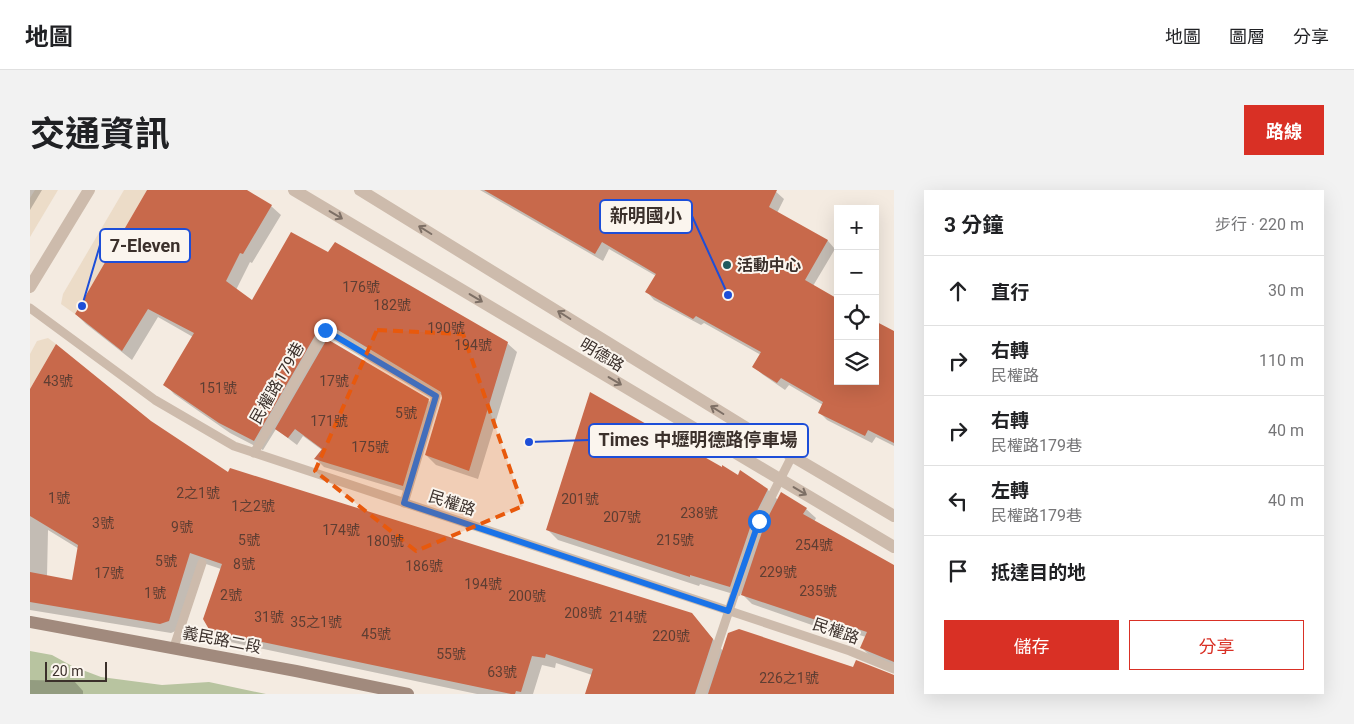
<!DOCTYPE html>
<html lang="zh-TW">
<meta charset="utf-8">
<style>
:root{--surface:#fff;--page:#f2f2f2;--text:#202124;--muted:#757577;--line:#e0e0e0;--accent:#d93025}
body{margin:0;font-family:Roboto,"Noto Sans TC",sans-serif;background:var(--page);color:var(--text)}
.controls{position:absolute;right:15px;top:15px;display:grid;overflow:hidden;border-radius:0px;box-shadow:0 5px 20px #0002}
.controls button{width:45px;height:45px;display:grid;place-items:center;padding:0;border:0;border-bottom:1px solid var(--line);background:var(--surface);color:var(--text);font:25px sans-serif}
.scale{position:absolute;left:15px;bottom:12px;width:62px;box-sizing:border-box;padding-left:5px;border:2px solid #3b302b;border-top:0;font-size:14px;line-height:18px;white-space:nowrap;color:#3b302b;-webkit-text-stroke:4px #fbf5ee;paint-order:stroke}
.stop{position:absolute;width:15px;height:15px;margin:-11px;border:4px solid #1a73e8;border-radius:50%;background:#fff}
.stop.end{background:#1a73e8;border-color:#fff;box-shadow:0 1px 5px #0008}
.list{margin:0;padding:0;list-style:none}
h2{display:flex;justify-content:space-between;align-items:center;height:65px;margin:0;padding:0 20px;font-size:21px}
h2 small{font-size:16px;font-weight:400;color:var(--muted)}
.list li{display:grid;grid-template-columns:32px 1fr auto;gap:15px;align-items:center;box-sizing:border-box;height:70px;padding:0 20px;border-top:1px solid var(--line)}
.list b{display:block;font-size:19px;white-space:nowrap}
.list p{margin:0;font-size:16px;white-space:nowrap;color:var(--muted)}
.list em{font-size:16px;font-style:normal;color:var(--muted)}
.actions{display:flex;gap:10px;padding:15px 20px}
.actions a{flex:1;padding:11px 0;border:1px solid var(--accent);border-radius:0px;text-align:center;font-size:18px;color:var(--accent)}
.actions .main{background:var(--accent);color:#fff}
.icon{flex:none;width:28px;height:28px;fill:none;stroke:currentColor;stroke-width:2;stroke-linecap:round;stroke-linejoin:round}
.map{position:relative;flex:none;width:864px;height:504px;overflow:hidden;border-radius:0px}
header{display:flex;align-items:center;gap:30px;box-sizing:border-box;height:70px;padding:0 25px;background:var(--surface);border-bottom:1px solid var(--line)}
header strong{font-size:24px}
nav{display:flex;gap:28px;margin-inline-start:auto;font-size:18px}
.intro{display:flex;align-items:center;justify-content:space-between;box-sizing:border-box;height:120px;padding:0 30px}
h1{margin:0;font-size:35px}
.button{padding:12px 22px;border-radius:0px;background:var(--accent);color:#fff;font-size:18px;font-weight:700}
main{display:flex;gap:30px;padding:0 30px}
aside{flex:1;background:var(--surface);border-radius:0px;box-shadow:0 5px 20px #0002}
.map>svg:first-child{display:block}
</style>
<header>
<strong>地圖</strong>
<nav><a>地圖</a><a>圖層</a><a>分享</a></nav>
</header>
<div class="intro"><h1>交通資訊</h1><a class="button">路線</a></div>
<main>
<div class="map">
<svg width="864" height="504" viewBox="0 0 864 504">
<rect width="100%" height="100%" fill="#f4ebe1"/>
<polygon fill="#b8c4a0" points="0,461 22,465 42,476 71,487 132,495 179,492 236,504 0,504"/>
<g fill="#ecdcc8">
<polygon points="5,0 28,0 0,47 0,8"/>
<polygon points="94,0 117,0 45,124 31,114 33,104"/>
<polygon points="18,148 26,154 0,199 0,164 7,151"/>
</g>
<g fill="#0003" fill-rule="evenodd">
<polygon points="0,0 12,0 0,20"/>
<polygon points="119,0 214,0 241,16 251,25 222,73 220,72 206,100 223,112 477,153 487,162 448,289 406,275 396,265 413,206 308,143 299,146 297,150 398,210 406,218 381,303 294,277 286,269 292,260 273,246 267,255 246,239 233,260 200,243 144,204 135,194 163,147 128,127 102,170 56,134 46,124"/>
<polygon points="450,0 744,0 754,9 747,23 798,51 805,59 783,96 808,191 845,191 864,143 864,256 846,247 842,253 797,230 789,222 793,215 759,195 755,200 732,184 724,176 731,165 674,133 671,135 624,110 617,102 626,86 579,59 573,71"/>
<path d="M0,201L120,232L198,284L662,424L693,461L824,478L864,486V504H556L562,485L526,473L525,478L512,475L503,504H447L191,450L181,440L191,379L170,372L148,440L141,443L0,420ZM18,340L49,359L43,392L17,386Z"/>
<polygon points="692,279 738,300 748,310 776,319 786,328 784,332 864,376 864,477 842,468 832,458 836,447 800,436 799,441 722,414 711,403 710,406 670,394 669,396 528,350 518,340"/>
<polygon points="0,490 44,491 53,501 53,504 0,504"/>
</g>
<g fill="#c8694b">
<polygon points="117,0 217,0 242,15 213,64 210,63 196,91 222,110 261,42 298,62 305,52 478,152 439,281 395,265 412,208 411,202 298,134 290,137 224,251 189,233 133,195 164,143 118,119 92,161 45,124"/>
<polygon points="454,0 747,0 739,17 798,50 775,90 808,109 808,191 845,191 845,131 864,141 864,253 838,240 835,246 788,223 793,212 751,188 747,193 722,177 731,162 666,126 663,129 615,102 626,84 572,52 565,64"/>
<polygon points="297,149 399,209 373,296 284,269 292,259 265,239 258,248 245,239"/>
<polygon points="26,154 121,231 198,282 200,278 662,423 683,449 665,504 555,504 563,479 516,464 515,468 502,466 491,502 486,501 485,504 481,504 180,441 173,429 192,374 160,363 139,431 130,434 0,412 0,382 42,390 48,355 0,326 0,199"/>
<polygon points="560,202 692,277 692,275 708,285 710,280 738,299 723,329 700,397 660,385 660,387 516,340"/>
<polygon points="751,302 777,318 773,324 864,375 864,472 830,458 837,442 791,427 789,431 711,405 735,333"/>
<polygon points="709,439 823,477 826,470 864,485 864,504 678,504 698,443"/>
</g>
<g fill="none" stroke-linecap="round" stroke-linejoin="round">
<g stroke="#cdbbac" stroke-width="9">
<polyline points="0,118 125,210 204,256 820,461 864,479"/>
<polyline points="224,263 295,140 406,206 374,313"/>
<polyline points="144,457 172,373"/>
<polyline points="671,504 729,331 762,266"/>
</g>
<g stroke="#cdbbac" stroke-width="12">
<polyline points="264,0 864,357"/>
<polyline points="330,0 762,266 864,326"/>
<polyline points="0,97 59,0"/>
</g>
<polyline stroke="#a18a7d" stroke-width="12" points="0,432 266,481 378,504"/>
</g>
<defs><path id="oneway-shaft" d="M-6 0H5M1.5-3L5.5 0L1.5 3" fill="none" stroke-width="1.6" stroke-linecap="round" stroke-linejoin="round" transform="scale(1.25)"/></defs>
<g stroke="#7d6f65">
<use href="#oneway-shaft" transform="translate(306 25) rotate(31)"/>
<use href="#oneway-shaft" transform="translate(395 40) rotate(-148)"/>
<use href="#oneway-shaft" transform="translate(446 108) rotate(31)"/>
<use href="#oneway-shaft" transform="translate(534 125) rotate(-148)"/>
<use href="#oneway-shaft" transform="translate(585 191) rotate(31)"/>
<use href="#oneway-shaft" transform="translate(687 220) rotate(-148)"/>
<use href="#oneway-shaft" transform="translate(770 301) rotate(31)"/>
</g>
<g fill="none" stroke-linecap="round" stroke-linejoin="round">
<polyline stroke="#1a73e8" stroke-width="6" points="295,140 406,206 374,313 698,421 729,331"/>
</g>
<path fill="#e8590c" fill-opacity="0.2" stroke="#e8590c" stroke-width="4" stroke-dasharray="10 6" stroke-linejoin="round" d="M347,140L433,144L493,316L386,361L285,281Z"/>
<circle fill="#1f5a5e" stroke="#fbf5ee" stroke-width="2" cx="697" cy="75" r="5"/>
<g text-anchor="middle" dominant-baseline="central" stroke-width="4" stroke-linejoin="round" paint-order="stroke">
<g font-size="14" fill="#5e3e33">
<text x="331" y="97">176號</text>
<text x="362" y="115">182號</text>
<text x="416" y="138">190號</text>
<text x="443" y="155">194號</text>
<text x="28" y="191">43號</text>
<text x="304" y="191">17號</text>
<text x="188" y="198">151號</text>
<text x="376" y="223">5號</text>
<text x="299" y="231">171號</text>
<text x="340" y="257">175號</text>
<text x="168" y="303">2之1號</text>
<text x="29" y="308">1號</text>
<text x="550" y="309">201號</text>
<text x="223" y="316">1之2號</text>
<text x="669" y="323">238號</text>
<text x="592" y="327">207號</text>
<text x="73" y="333">3號</text>
<text x="152" y="337">9號</text>
<text x="311" y="340">174號</text>
<text x="219" y="350">5號</text>
<text x="645" y="350">215號</text>
<text x="355" y="351">180號</text>
<text x="784" y="355">254號</text>
<text x="136" y="371">5號</text>
<text x="214" y="374">8號</text>
<text x="394" y="376">186號</text>
<text x="748" y="382">229號</text>
<text x="79" y="383">17號</text>
<text x="453" y="394">194號</text>
<text x="788" y="401">235號</text>
<text x="125" y="403">1號</text>
<text x="201" y="405">2號</text>
<text x="497" y="406">200號</text>
<text x="553" y="423">208號</text>
<text x="239" y="427">31號</text>
<text x="598" y="427">214號</text>
<text x="286" y="432">35之1號</text>
<text x="346" y="444">45號</text>
<text x="641" y="446">220號</text>
<text x="421" y="464">55號</text>
<text x="472" y="482">63號</text>
<text x="759" y="488">226之1號</text>
</g>
<g font-size="16" font-weight="bold" fill="#3b302b" stroke="#fbf5ee" text-anchor="start">
<text x="707" y="75">活動中心</text>
</g>
<g font-size="16" fill="#3b302b" stroke="#fbf5ee">
<text transform="translate(572 165) rotate(31)">明德路</text>
<text transform="translate(247 193) rotate(-60)">民權路179巷</text>
<text transform="translate(422 313) rotate(18)">民權路</text>
<text transform="translate(806 441) rotate(19)">民權路</text>
<text transform="translate(192 450) rotate(11)">義民路二段</text>
</g>
</g>
<path fill="none" stroke="#1d4ed8" stroke-width="2" d="M698 105L662 26M52 116L70 55M499 252L559 250"/>
<g fill="#1d4ed8" stroke="#fbf5ee" stroke-width="2">
<circle cx="698" cy="105" r="5"/>
<circle cx="52" cy="116" r="5"/>
<circle cx="499" cy="252" r="5"/>
</g>
<g fill="#fbf5ee" stroke="#1d4ed8" stroke-width="2">
<rect x="570" y="10" width="92" height="33" rx="5"/>
<rect x="70" y="39" width="90" height="33" rx="5"/>
<rect x="559" y="234" width="219" height="33" rx="5"/>
</g>
<g font-size="18" text-anchor="middle" font-weight="bold" fill="#3b302b">
<text x="616" y="32">新明國小</text>
<text x="115" y="62">7-Eleven</text>
<text x="668" y="256">Times 中壢明德路停車場</text>
</g>
</svg>
<div class="controls">
<button>+</button>
<button>−</button>
<button><svg class="icon" aria-label="locate" viewBox="0 0 24 24"><circle cx="12" cy="12" r="6"/><path d="M12 2v4M12 18v4M2 12h4M18 12h4"/></svg></button>
<button><svg class="icon" aria-label="layers" viewBox="0 0 24 24"><path d="M12 4l9 5-9 5-9-5zM3 14l9 5 9-5"/></svg></button>
</div>
<div class="scale">20 m</div>
<div class="stop" style="left:729px;top:331px"></div>
<div class="stop end" style="left:295px;top:140px"></div>
</div>
<aside>
<h2>3 分鐘<small>步行 · 220 m</small></h2>
<ul class="list">
<li><svg class="icon" aria-label="ahead" viewBox="0 0 24 24"><path d="M12 20V5M6 11l6-6 6 6"/></svg><div><b>直行</b></div><em>30 m</em></li>
<li><svg class="icon" aria-label="right" viewBox="0 0 24 24"><path d="M7 20v-9h11M14 6l5 5-5 5"/></svg><div><b>右轉</b><p>民權路</p></div><em>110 m</em></li>
<li><svg class="icon" aria-label="right" viewBox="0 0 24 24"><path d="M7 20v-9h11M14 6l5 5-5 5"/></svg><div><b>右轉</b><p>民權路179巷</p></div><em>40 m</em></li>
<li><svg class="icon" aria-label="left" viewBox="0 0 24 24"><path d="M17 20v-9H6M10 6l-5 5 5 5"/></svg><div><b>左轉</b><p>民權路179巷</p></div><em>40 m</em></li>
<li><svg class="icon" aria-label="arrive" viewBox="0 0 24 24"><path d="M6 21V4h12l-3 4 3 4H6"/></svg><div><b>抵達目的地</b></div></li>
</ul>
<div class="actions"><a class="main">儲存</a><a>分享</a></div>
</aside>
</main>
